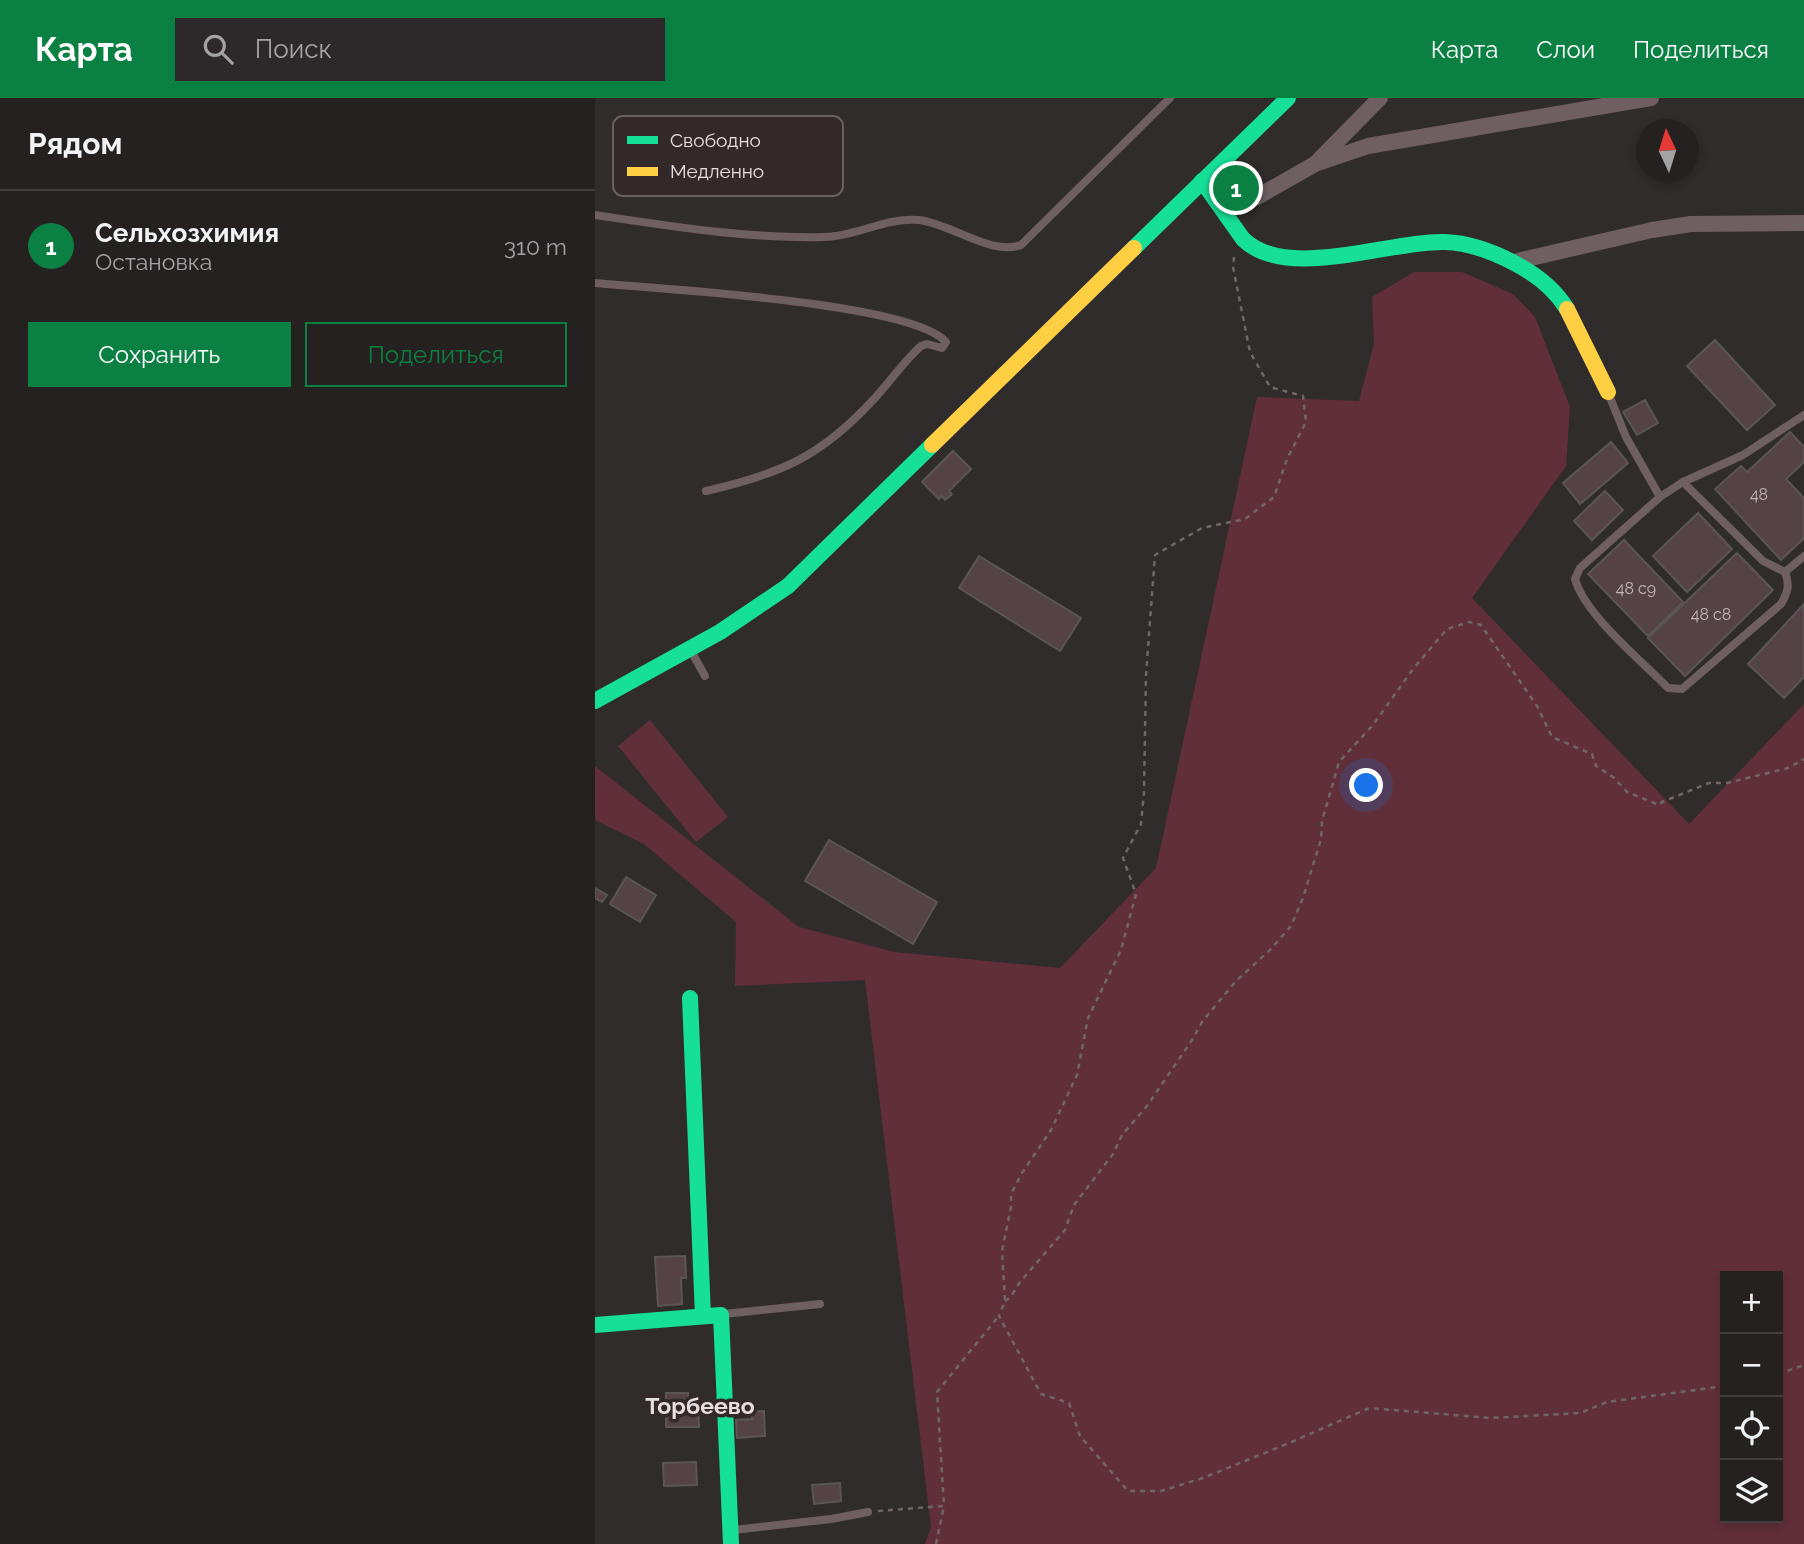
<!DOCTYPE html>
<html lang="ru">
<meta charset="utf-8">
<style>
:root{--surface:#252121;--page:#2d292a;--text:#f1f3f6;--muted:#a3a3a5;--line:#423e3f;--accent:#0b8043}
body{margin:0;font-family:Raleway,sans-serif;background:var(--page);color:var(--text)}
.controls{position:absolute;right:21px;bottom:21px;display:grid;overflow:hidden;border-radius:0px;box-shadow:0 4px 10px #0003}
.controls button{width:63px;height:63px;display:grid;place-items:center;padding:0;border:0;border-bottom:2px solid var(--line);background:var(--surface);color:var(--text);font:35px sans-serif}
.compass{position:absolute;left:1041px;top:21px;width:63px;height:63px;border-radius:50%;background:var(--surface);box-shadow:0 4px 10px #0003;rotate:356deg}
.you{position:absolute;left:772px;top:688px;width:24px;height:24px;margin:-18px;border:5px solid #fff;border-radius:50%;background:#1a73e8;box-shadow:0 0 0 10px #1a73e833}
.badge{display:grid;place-items:center;width:46px;height:46px;border-radius:50%;background:var(--accent);color:#fff;font-size:23px;font-weight:700}
.pin{position:absolute;translate:-50% -50%;border:4px solid #fff;box-shadow:0 2px 7px #0006}
.list{margin:0;padding:0;list-style:none}
h2{display:flex;justify-content:space-between;align-items:center;height:91px;margin:0;padding:0 28px;font-size:30px}
h2 small{font-size:23px;font-weight:400;color:var(--muted)}
.list li{display:grid;grid-template-columns:46px 1fr auto;gap:21px;align-items:center;box-sizing:border-box;height:112px;padding:0 28px;border-top:2px solid var(--line)}
.list b{display:block;font-size:26px;white-space:nowrap}
.list p{margin:0;font-size:23px;white-space:nowrap;color:var(--muted)}
.list em{font-size:23px;font-style:normal;color:var(--muted)}
.actions{display:flex;gap:14px;padding:21px 28px}
.actions a{flex:1;padding:16px 0;border:2px solid var(--accent);border-radius:0px;text-align:center;font-size:24px;color:var(--accent)}
.actions .main{background:var(--accent);color:#fff}
.icon{flex:none;width:38px;height:38px;fill:none;stroke:currentColor;stroke-width:2;stroke-linecap:round;stroke-linejoin:round}
.map{position:relative;flex:none;width:1209px;height:1446px;overflow:hidden}
header{display:flex;align-items:center;gap:42px;box-sizing:border-box;height:98px;padding:0 35px;background:var(--accent);color:#fff}
header strong{font-size:33px}
nav{display:flex;gap:38px;margin-inline-start:auto;font-size:24px}
.search{width:490px;height:63px;background:var(--page);display:flex;align-items:center;gap:18px;box-sizing:border-box;padding:0 24px;border-radius:0px;color:var(--muted);font-size:26px}
main{display:flex}
aside{flex:1;background:var(--surface)}
.map>svg:first-child{display:block}
</style>
<header>
<strong>Карта</strong>
<div class="search"><svg class="icon" aria-label="search" viewBox="0 0 24 24"><circle cx="10" cy="10" r="6"/><path d="M15 15l6 6"/></svg>Поиск</div>
<nav><a>Карта</a><a>Слои</a><a>Поделиться</a></nav>
</header>
<main>
<aside>
<h2>Рядом<small></small></h2>
<ul class="list">
<li><span class="badge">1</span><div><b>Сельхозхимия</b><p>Остановка</p></div><em>310 m</em></li>
</ul>
<div class="actions"><a class="main">Сохранить</a><a>Поделиться</a></div>
</aside>
<div class="map">
<svg width="1209" height="1446" viewBox="0 0 1209 1446">
<rect width="100%" height="100%" fill="#312c2c"/>
<g fill="#612f39" fill-rule="evenodd">
<path d="M819,174H867L918,196L940,219L975,309L971,368L877,500L1094,726L1209,606V1446H330L336,1429L270,882L140,888L141,824L49,746L0,722V668L204,829L299,854L465,870L561,770L662,299L764,303L779,245L777,199ZM1130,1178H1183V1420H1130Z"/>
<polygon points="55,622 133,719 101,744 23,648"/>
</g>
<g fill="#544246" stroke="#5a5556" stroke-width="2">
<polygon points="1120,242 1180,307 1152,332 1092,268"/>
<polygon points="1050,302 1063,325 1042,337 1028,314"/>
<polygon points="1195,334 1209,349 1209,364 1191,381 1209,400 1209,440 1186,462 1120,391 1146,368 1152,374"/>
<polygon points="1016,344 1033,365 985,406 968,385"/>
<polygon points="358,353 376,371 354,393 357,396 350,402 347,398 344,401 327,384"/>
<polygon points="1010,393 1028,412 997,442 979,423"/>
<polygon points="1103,415 1137,451 1092,494 1058,458"/>
<polygon points="1029,442 1088,504 1053,538 993,476"/>
<polygon points="1142,455 1178,492 1090,578 1053,540"/>
<polygon points="384,458 486,520 465,553 364,490"/>
<polygon points="1209,506 1209,579 1189,600 1153,566"/>
<polygon points="234,742 342,804 318,846 210,783"/>
<polygon points="31,779 61,797 45,824 15,806"/>
<polygon points="0,790 12,797 7,804 0,800"/>
<polygon points="90,1158 91,1180 86,1180 87,1206 63,1208 60,1159"/>
<polygon points="71,1295 93,1295 93,1309 103,1309 104,1329 71,1329"/>
<polygon points="169,1313 170,1338 142,1340 141,1322 157,1321 156,1314"/>
<polygon points="101,1364 102,1387 69,1388 68,1365"/>
<polygon points="245,1385 246,1403 219,1406 217,1387"/>
</g>
<g fill="none" stroke-linecap="round" stroke-linejoin="round">
<g stroke="#716567" stroke-width="2.5" stroke-dasharray="5 5" stroke-linecap="butt">
<polyline points="639,159 638,169 655,254 675,289 708,298 711,324 692,361 679,399 650,421 607,430 560,457 551,577 549,694 546,726 528,760 541,796 526,852 493,920 482,977 456,1032 427,1075 416,1096 416,1109 407,1153 410,1203 404,1218 446,1296 474,1305 485,1338 533,1393 566,1393 608,1380 699,1343 774,1310 896,1320 985,1315 1012,1304 1130,1288"/>
<polyline points="410,1203 415,1200 425,1184 470,1132 479,1107 518,1056 527,1037 552,1008 597,942 607,924 640,884 676,851 696,828 708,800 726,741 727,723 744,664 778,627 818,571 852,531 874,524 886,527 942,608 957,639 997,656 1001,668 1018,679 1032,694 1064,707 1067,704 1114,685 1132,685 1193,670 1209,661"/>
<polyline points="1183,1276 1209,1267"/>
<polyline points="283,1413 349,1408 342,1294 403,1219"/>
<polyline points="341,1446 349,1408"/>
</g>
<g stroke="#705f62" stroke-width="8">
<path d="M0,117C74,128 155,141 230,139C263,138 291,119 324,122C357,126 396,158 426,147L575,0"/>
<path d="M0,185C62,191 317,204 351,244L347,250L332,246L326,248C309,263 295,284 279,301C226,359 185,376 111,393"/>
<polyline points="1014,297 1031,339 1065,399 1088,384 1148,357 1209,317"/>
<polyline points="1088,384 1168,463 1190,474 1209,458"/>
<path d="M1065,399L985,470L980,481C990,517 1047,563 1073,590L1087,591L1186,506C1193,494 1195,487 1190,474"/>
<polyline points="96,553 110,578"/>
<polyline points="129,1216 225,1206"/>
<polyline points="139,1432 236,1421 273,1414"/>
</g>
<g stroke="#705f62" stroke-width="16">
<polyline points="723,63 785,0"/>
<polyline points="630,112 662,99 720,66 773,48 1056,0"/>
<polyline points="918,164 1057,132 1096,126 1209,125"/>
</g>
<g stroke="#16e098" stroke-width="16">
<path d="M607,83L648,141C691,184 796,142 850,144C876,145 899,154 921,166C942,177 959,190 972,211"/>
<polyline points="539,150 693,0"/>
<polyline points="0,603 125,534 193,488 337,347"/>
<polyline points="95,900 108,1218"/>
<polyline points="0,1227 126,1217 136,1446"/>
</g>
<g stroke="#ffcf43" stroke-width="16">
<polyline points="972,211 1013,294"/>
<polyline points="337,347 539,150"/>
</g>
</g>
<g text-anchor="middle" dominant-baseline="central" stroke-width="7" stroke-linejoin="round" paint-order="stroke">
<g font-size="16" fill="#c2b8ba">
<text x="1164" y="396">48</text>
<text x="1041" y="490">48 с9</text>
<text x="1116" y="516">48 с8</text>
</g>
<g font-size="23" font-weight="bold" fill="#e6dfe0" stroke="#34292a">
<text x="105" y="1307">Торбеево</text>
</g>
</g>
<rect x="18" y="18" width="230" height="80" rx="10" fill="#34292a" stroke="#696061" stroke-width="2"/>
<rect x="32" y="38" width="31" height="8" fill="#16e098"/>
<rect x="32" y="69" width="31" height="9" fill="#ffcf43"/>
<g font-size="19" fill="#e6dfe0">
<text x="75" y="49">Свободно</text>
<text x="75" y="80">Медленно</text>
</g>
</svg>
<div class="controls">
<button>+</button>
<button>−</button>
<button><svg class="icon" aria-label="locate" viewBox="0 0 24 24"><circle cx="12" cy="12" r="6"/><path d="M12 2v4M12 18v4M2 12h4M18 12h4"/></svg></button>
<button><svg class="icon" aria-label="layers" viewBox="0 0 24 24"><path d="M12 4l9 5-9 5-9-5zM3 14l9 5 9-5"/></svg></button>
</div>
<svg class="compass" viewBox="-18 -18 36 36"><path d="M0-13l5 13h-10z" fill="#e53935"/><path d="M0 13l5-13h-10z" fill="#a3a3a5"/></svg>
<div class="you"></div>
<div class="pin badge" style="left:641px;top:90px">1</div>
</div>
</main>
